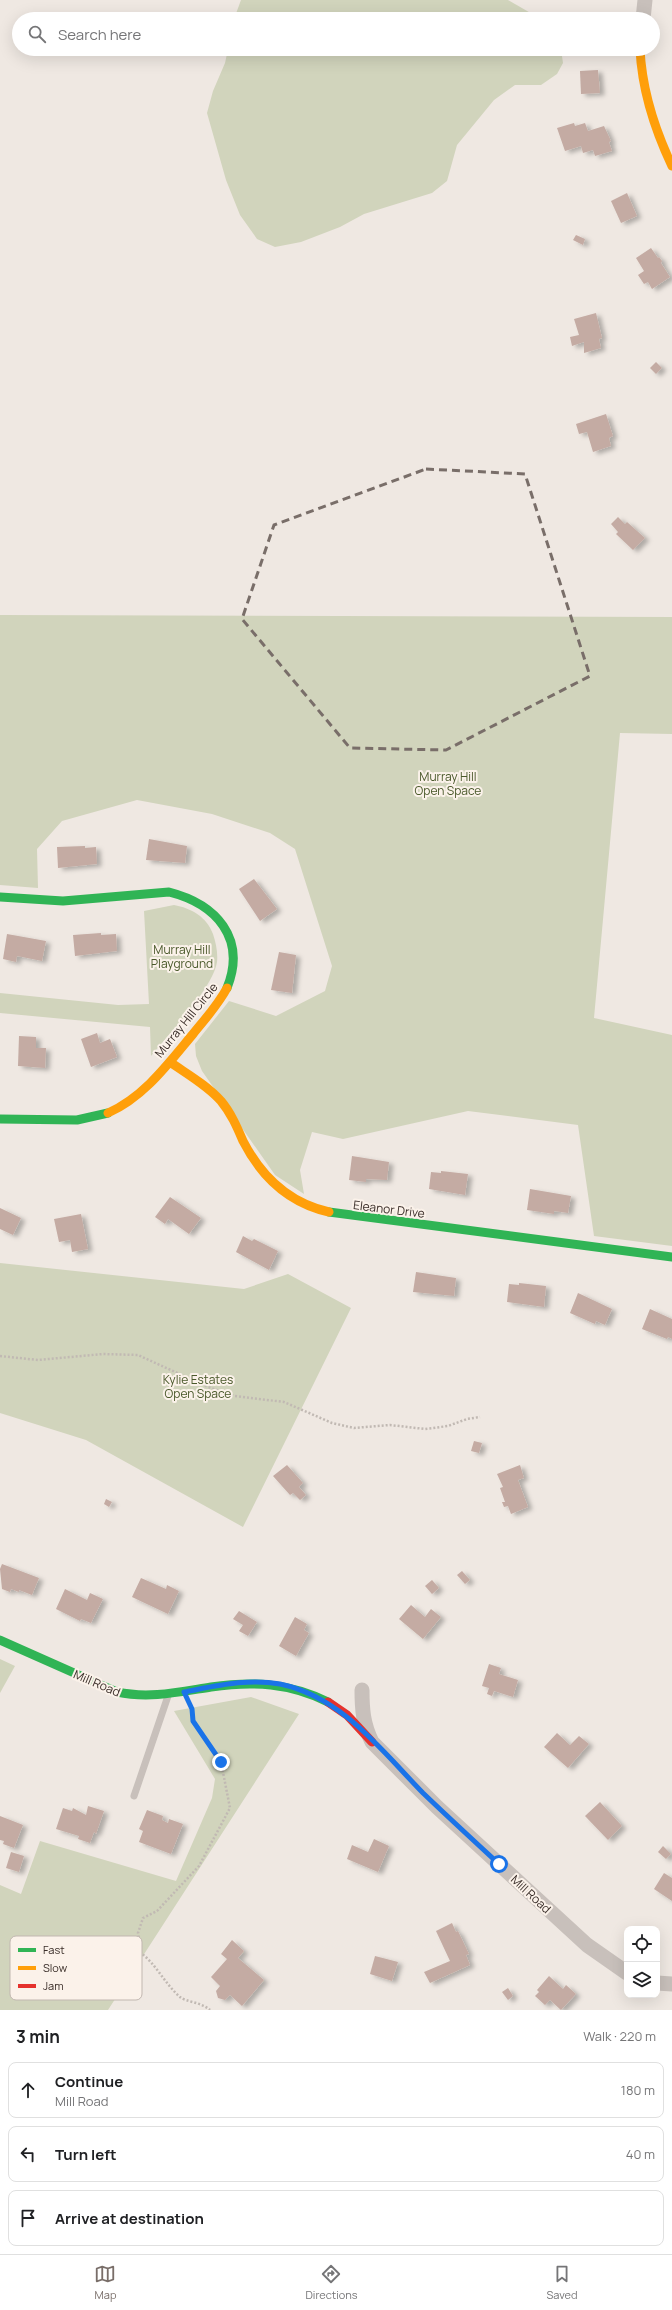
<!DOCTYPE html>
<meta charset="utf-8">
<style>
:root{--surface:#fff;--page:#f2f2f2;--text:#202124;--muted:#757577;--line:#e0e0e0;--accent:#796e69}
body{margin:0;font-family:Manrope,sans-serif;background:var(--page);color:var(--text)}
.controls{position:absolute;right:12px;bottom:12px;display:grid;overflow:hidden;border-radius:8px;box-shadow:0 4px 16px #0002}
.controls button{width:36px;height:36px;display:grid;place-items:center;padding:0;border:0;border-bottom:1px solid var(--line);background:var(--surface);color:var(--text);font:20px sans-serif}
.stop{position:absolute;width:12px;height:12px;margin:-9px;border:3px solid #1a73e8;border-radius:50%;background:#fff}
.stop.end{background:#1a73e8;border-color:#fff;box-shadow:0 1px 4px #0008}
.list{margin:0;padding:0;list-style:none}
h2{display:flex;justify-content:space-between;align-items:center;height:52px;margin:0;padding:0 16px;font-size:17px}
h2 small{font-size:13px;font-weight:400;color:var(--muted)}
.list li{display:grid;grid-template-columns:26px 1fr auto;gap:12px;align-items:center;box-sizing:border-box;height:56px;margin:0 8px 8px;padding:0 8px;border:1px solid var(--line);border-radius:8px}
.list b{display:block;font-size:15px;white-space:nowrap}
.list p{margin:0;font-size:13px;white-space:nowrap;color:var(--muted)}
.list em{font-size:13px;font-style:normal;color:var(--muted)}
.icon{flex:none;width:22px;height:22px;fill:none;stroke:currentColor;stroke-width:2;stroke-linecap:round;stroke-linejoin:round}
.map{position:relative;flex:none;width:672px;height:2010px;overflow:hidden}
.search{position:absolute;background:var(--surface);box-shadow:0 4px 16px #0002;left:12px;right:12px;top:12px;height:44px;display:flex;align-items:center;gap:10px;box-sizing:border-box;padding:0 14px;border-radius:22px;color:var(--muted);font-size:15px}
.sheet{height:244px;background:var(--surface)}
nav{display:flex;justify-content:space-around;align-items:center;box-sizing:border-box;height:56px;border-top:1px solid var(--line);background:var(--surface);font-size:11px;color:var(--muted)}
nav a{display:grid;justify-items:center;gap:2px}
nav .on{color:var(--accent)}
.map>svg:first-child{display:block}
</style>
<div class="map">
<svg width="672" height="2010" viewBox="0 0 672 2010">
<defs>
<filter id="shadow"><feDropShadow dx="4.5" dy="2.5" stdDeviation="2" flood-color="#0004"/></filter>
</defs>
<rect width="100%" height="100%" fill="#efe8e2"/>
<g fill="#d1d4bc">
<polygon points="241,0 508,0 541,19 234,19"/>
<polygon points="228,49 561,49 563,63 557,74 541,85 515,85 494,100 457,145 447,181 432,193 364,214 340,227 301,242 275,247 257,239 240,215 226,180 207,113 213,91 225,63"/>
<polygon points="0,615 672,617 672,734 620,733 594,1018 672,1035 672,1246 594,1236 578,1125 468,1111 343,1139 312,1132 300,1170 304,1194 275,1175 202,1071 196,1056 195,1044 229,1001 276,1016 325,991 332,966 295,849 270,833 212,814 137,800 62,821 37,849 38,888 0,885"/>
<path d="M174,905C191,908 207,917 213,934C216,943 218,953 217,962C213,988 169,1034 151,1056L150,1027L0,1013V993L118,1005L149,1004L144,911Z"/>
<polygon points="0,1263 244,1289 288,1274 351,1308 243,1527 86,1440 0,1413"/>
<polygon points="0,1659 15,1666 0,1693"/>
<polygon points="251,1697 299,1714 108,2010 0,2010 0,1885 21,1894 40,1841 176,1881 212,1798 215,1779 174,1711"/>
</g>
<g fill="#c4aba3" filter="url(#shadow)">
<polygon points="598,70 600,93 581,94 580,71"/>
<polygon points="574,123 575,126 585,123 588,131 604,126 611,141 609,142 612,151 595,156 593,150 583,153 581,146 565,151 557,128"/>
<polygon points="627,193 637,216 621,223 611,201"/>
<polygon points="576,235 585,239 583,245 573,240"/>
<polygon points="651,248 658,258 659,257 662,261 661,263 670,277 652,289 648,282 644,284 638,275 644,271 636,258"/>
<polygon points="596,313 602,338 599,339 601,348 584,353 584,342 572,346 570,337 579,335 574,319"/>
<polygon points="656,362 662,368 656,374 650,368"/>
<polygon points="606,414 613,436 609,438 611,446 593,452 587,432 579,434 576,424"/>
<polygon points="618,517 625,524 627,522 645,538 633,550 616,534 618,532 611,524"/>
<polygon points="149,839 187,846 185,863 146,860"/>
<polygon points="85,846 85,848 96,847 97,864 58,868 57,847"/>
<polygon points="254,879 277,909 260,921 239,889"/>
<polygon points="101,933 101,935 116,934 117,951 75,956 73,935"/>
<polygon points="7,934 46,941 42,961 17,956 16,962 3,959"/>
<polygon points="279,952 296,955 292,993 271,990"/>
<polygon points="97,1033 100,1043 110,1039 117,1057 91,1067 81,1039"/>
<polygon points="19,1036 36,1037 36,1048 46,1048 45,1068 18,1066"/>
<polygon points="352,1156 389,1162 387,1180 366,1179 366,1182 349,1180"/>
<polygon points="441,1171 468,1174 465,1195 429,1189 431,1172 441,1173"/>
<polygon points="530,1189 571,1196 568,1213 554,1211 554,1214 527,1210"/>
<polygon points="170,1197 201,1218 189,1234 168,1219 165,1224 155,1217"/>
<polygon points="0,1208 21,1218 13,1235 0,1229"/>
<polygon points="81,1214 88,1249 72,1252 70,1240 59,1242 54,1219"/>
<polygon points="243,1236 252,1241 254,1239 278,1251 269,1270 236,1252"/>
<polygon points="416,1272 456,1278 454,1296 413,1292"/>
<polygon points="519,1283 546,1286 544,1307 507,1302 509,1284 519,1285"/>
<polygon points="578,1293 612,1309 605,1325 596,1321 595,1324 570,1313"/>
<polygon points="650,1309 672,1319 672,1339 668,1337 667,1339 642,1329"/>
<polygon points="474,1441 482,1443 479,1453 471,1451"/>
<polygon points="287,1465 303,1483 299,1487 306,1495 300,1500 293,1493 290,1495 273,1476"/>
<polygon points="520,1465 524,1478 518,1480 528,1507 511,1514 508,1506 504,1507 502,1502 505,1502 500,1488 503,1487 497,1474"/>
<polygon points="106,1499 112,1502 109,1507 104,1504"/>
<polygon points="2,1564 39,1578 32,1595 19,1590 19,1592 11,1589 10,1592 2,1589 0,1569"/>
<polygon points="462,1571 470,1580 465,1584 457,1575"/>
<polygon points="141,1578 166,1589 167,1585 179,1591 168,1614 132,1597"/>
<polygon points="432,1580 439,1588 432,1594 425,1586"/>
<polygon points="65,1589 87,1600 90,1593 103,1599 91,1623 81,1619 80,1621 56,1609"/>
<polygon points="411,1605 425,1617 431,1609 441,1617 423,1639 399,1619"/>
<polygon points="239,1611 257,1622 248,1636 239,1631 243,1625 233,1619"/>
<polygon points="295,1617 307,1624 304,1630 309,1633 296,1656 279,1646"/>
<polygon points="489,1664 501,1668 499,1674 518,1680 513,1697 494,1691 492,1696 487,1694 489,1688 482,1686"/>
<polygon points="557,1733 570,1745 579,1736 589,1744 568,1768 544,1747"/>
<polygon points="600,1802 622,1826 608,1840 585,1816"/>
<polygon points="88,1806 104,1811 96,1834 94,1832 90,1843 78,1839 79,1836 56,1829 63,1808 72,1811 73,1808 86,1815"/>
<polygon points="147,1810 163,1816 162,1820 168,1823 169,1819 183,1824 171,1854 139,1842 143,1831 139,1829"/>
<polygon points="0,1816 23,1825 14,1848 3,1844 4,1841 0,1840"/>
<polygon points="374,1839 389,1846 378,1872 347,1859 352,1845 368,1852"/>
<polygon points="663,1846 671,1854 666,1859 658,1852"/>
<polygon points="11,1852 24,1856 19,1872 6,1868"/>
<polygon points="664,1873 672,1878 672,1901 654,1889"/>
<polygon points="452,1923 456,1932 458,1931 469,1954 466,1955 470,1965 430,1983 424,1972 450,1961 436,1931"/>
<polygon points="232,1940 244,1951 238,1958 264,1980 242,2006 230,1995 225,2000 218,1998 216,1991 220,1986 211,1977 227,1959 221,1954"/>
<polygon points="375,1956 398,1962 392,1981 370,1974"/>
<polygon points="549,1976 563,1989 566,1985 576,1994 561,2010 550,2000 545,2005 535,1996 539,1992 537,1990"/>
<polygon points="508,1988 513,1996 508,2000 502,1992"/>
</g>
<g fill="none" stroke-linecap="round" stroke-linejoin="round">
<g stroke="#c1b9b3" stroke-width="2.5" stroke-dasharray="2 2" stroke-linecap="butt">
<polyline points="0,1356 38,1360 103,1354 138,1355 208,1387 235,1396 284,1402 332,1423 354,1428 390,1425 425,1429 448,1426 467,1419 480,1417"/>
<path d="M191,1707L193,1721L221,1762L230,1808L199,1866L157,1911L143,1918L138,1933L141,1953C156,1964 165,1984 180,1997C186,2002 201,2002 210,2010"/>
</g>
<polyline stroke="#c8c0bb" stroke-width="7" points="134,1796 168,1696"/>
<g stroke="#c8c0bb" stroke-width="15">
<polyline points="643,19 645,0"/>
<path d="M362,1690C362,1709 363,1724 372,1742L437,1807L587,1945L627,1973"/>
<polyline points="657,1983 672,1984"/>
</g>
<g stroke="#30b455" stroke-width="9">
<path d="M0,897L63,901L169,892C216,904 247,938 227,988"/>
<polyline points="0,1119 77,1120 108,1113"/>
<polyline points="329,1212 672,1257"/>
<path d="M0,1640L117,1692C149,1699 179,1692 211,1687C253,1681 290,1683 328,1702"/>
</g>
<g stroke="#ff9f0a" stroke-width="9">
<path d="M640,49C642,91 654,128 672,166"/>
<path d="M170,1062C187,1074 207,1085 221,1101C231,1113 237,1127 243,1141C262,1178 289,1203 329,1212"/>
<path d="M108,1113C144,1097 168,1064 193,1034C205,1019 218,1005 227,988"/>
</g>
<polyline stroke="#e5322d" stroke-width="9" points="328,1702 347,1715 372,1742"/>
</g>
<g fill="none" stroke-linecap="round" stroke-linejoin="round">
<path stroke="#1a73e8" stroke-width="5" d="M221,1762L193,1721L192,1709L184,1692C216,1686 248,1678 280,1684C342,1697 381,1750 423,1793C448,1817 473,1840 499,1864"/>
</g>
<path fill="none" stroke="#796e69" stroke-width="3" stroke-dasharray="8 5" stroke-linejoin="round" d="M426,469L525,474L590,676L446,750L350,748L242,619L274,525Z"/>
<g text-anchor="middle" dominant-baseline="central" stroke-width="4" stroke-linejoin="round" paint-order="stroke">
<g font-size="12" fill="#4a592b" stroke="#fbf2ea">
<text x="448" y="776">Murray Hill<tspan x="448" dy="14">Open Space</tspan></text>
<text x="182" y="949">Murray Hill<tspan x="182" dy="14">Playground</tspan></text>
<text x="198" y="1379">Kylie Estates<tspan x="198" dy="14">Open Space</tspan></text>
</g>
<g font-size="12" fill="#392d28" stroke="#fbf2ea">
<text transform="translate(186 1020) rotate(-51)">Murray Hill Circle</text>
<text transform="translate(389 1209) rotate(7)">Eleanor Drive</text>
<text transform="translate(97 1683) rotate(23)">Mill Road</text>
<text transform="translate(531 1894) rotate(43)">Mill Road</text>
</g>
</g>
<rect x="10" y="1936" width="132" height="64" rx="6" fill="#fbf2ea" stroke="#c1b7b0" stroke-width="1"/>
<rect x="18" y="1948" width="18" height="4" fill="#30b455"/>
<rect x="18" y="1966" width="18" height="4" fill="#ff9f0a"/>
<rect x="18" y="1984" width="18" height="4" fill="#e5322d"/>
<g font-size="11" fill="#392d28">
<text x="43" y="1954">Fast</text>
<text x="43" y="1972">Slow</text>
<text x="43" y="1990">Jam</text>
</g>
</svg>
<div class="controls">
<button><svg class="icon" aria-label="locate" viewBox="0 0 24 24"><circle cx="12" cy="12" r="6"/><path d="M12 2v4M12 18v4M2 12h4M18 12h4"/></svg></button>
<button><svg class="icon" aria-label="layers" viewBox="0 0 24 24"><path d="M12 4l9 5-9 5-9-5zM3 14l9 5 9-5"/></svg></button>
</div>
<div class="stop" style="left:499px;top:1864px"></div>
<div class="stop end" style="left:221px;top:1762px"></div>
<div class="search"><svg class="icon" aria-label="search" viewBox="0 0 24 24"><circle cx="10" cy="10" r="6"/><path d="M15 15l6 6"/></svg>Search here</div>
</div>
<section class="sheet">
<h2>3 min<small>Walk · 220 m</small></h2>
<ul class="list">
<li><svg class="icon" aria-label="ahead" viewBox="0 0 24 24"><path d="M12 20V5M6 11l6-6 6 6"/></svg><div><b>Continue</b><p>Mill Road</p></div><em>180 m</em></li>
<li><svg class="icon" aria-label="left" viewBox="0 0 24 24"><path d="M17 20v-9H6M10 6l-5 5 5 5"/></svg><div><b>Turn left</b></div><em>40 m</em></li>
<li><svg class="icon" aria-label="arrive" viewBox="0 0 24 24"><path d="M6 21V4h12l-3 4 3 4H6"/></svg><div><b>Arrive at destination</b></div></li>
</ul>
</section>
<nav>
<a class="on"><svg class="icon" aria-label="map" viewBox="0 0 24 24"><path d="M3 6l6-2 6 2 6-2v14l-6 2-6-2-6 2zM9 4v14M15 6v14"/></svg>Map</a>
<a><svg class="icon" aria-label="directions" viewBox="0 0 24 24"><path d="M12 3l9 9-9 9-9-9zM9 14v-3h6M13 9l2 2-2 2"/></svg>Directions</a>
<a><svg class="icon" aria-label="saved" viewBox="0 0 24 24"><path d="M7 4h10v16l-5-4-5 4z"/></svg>Saved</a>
</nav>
